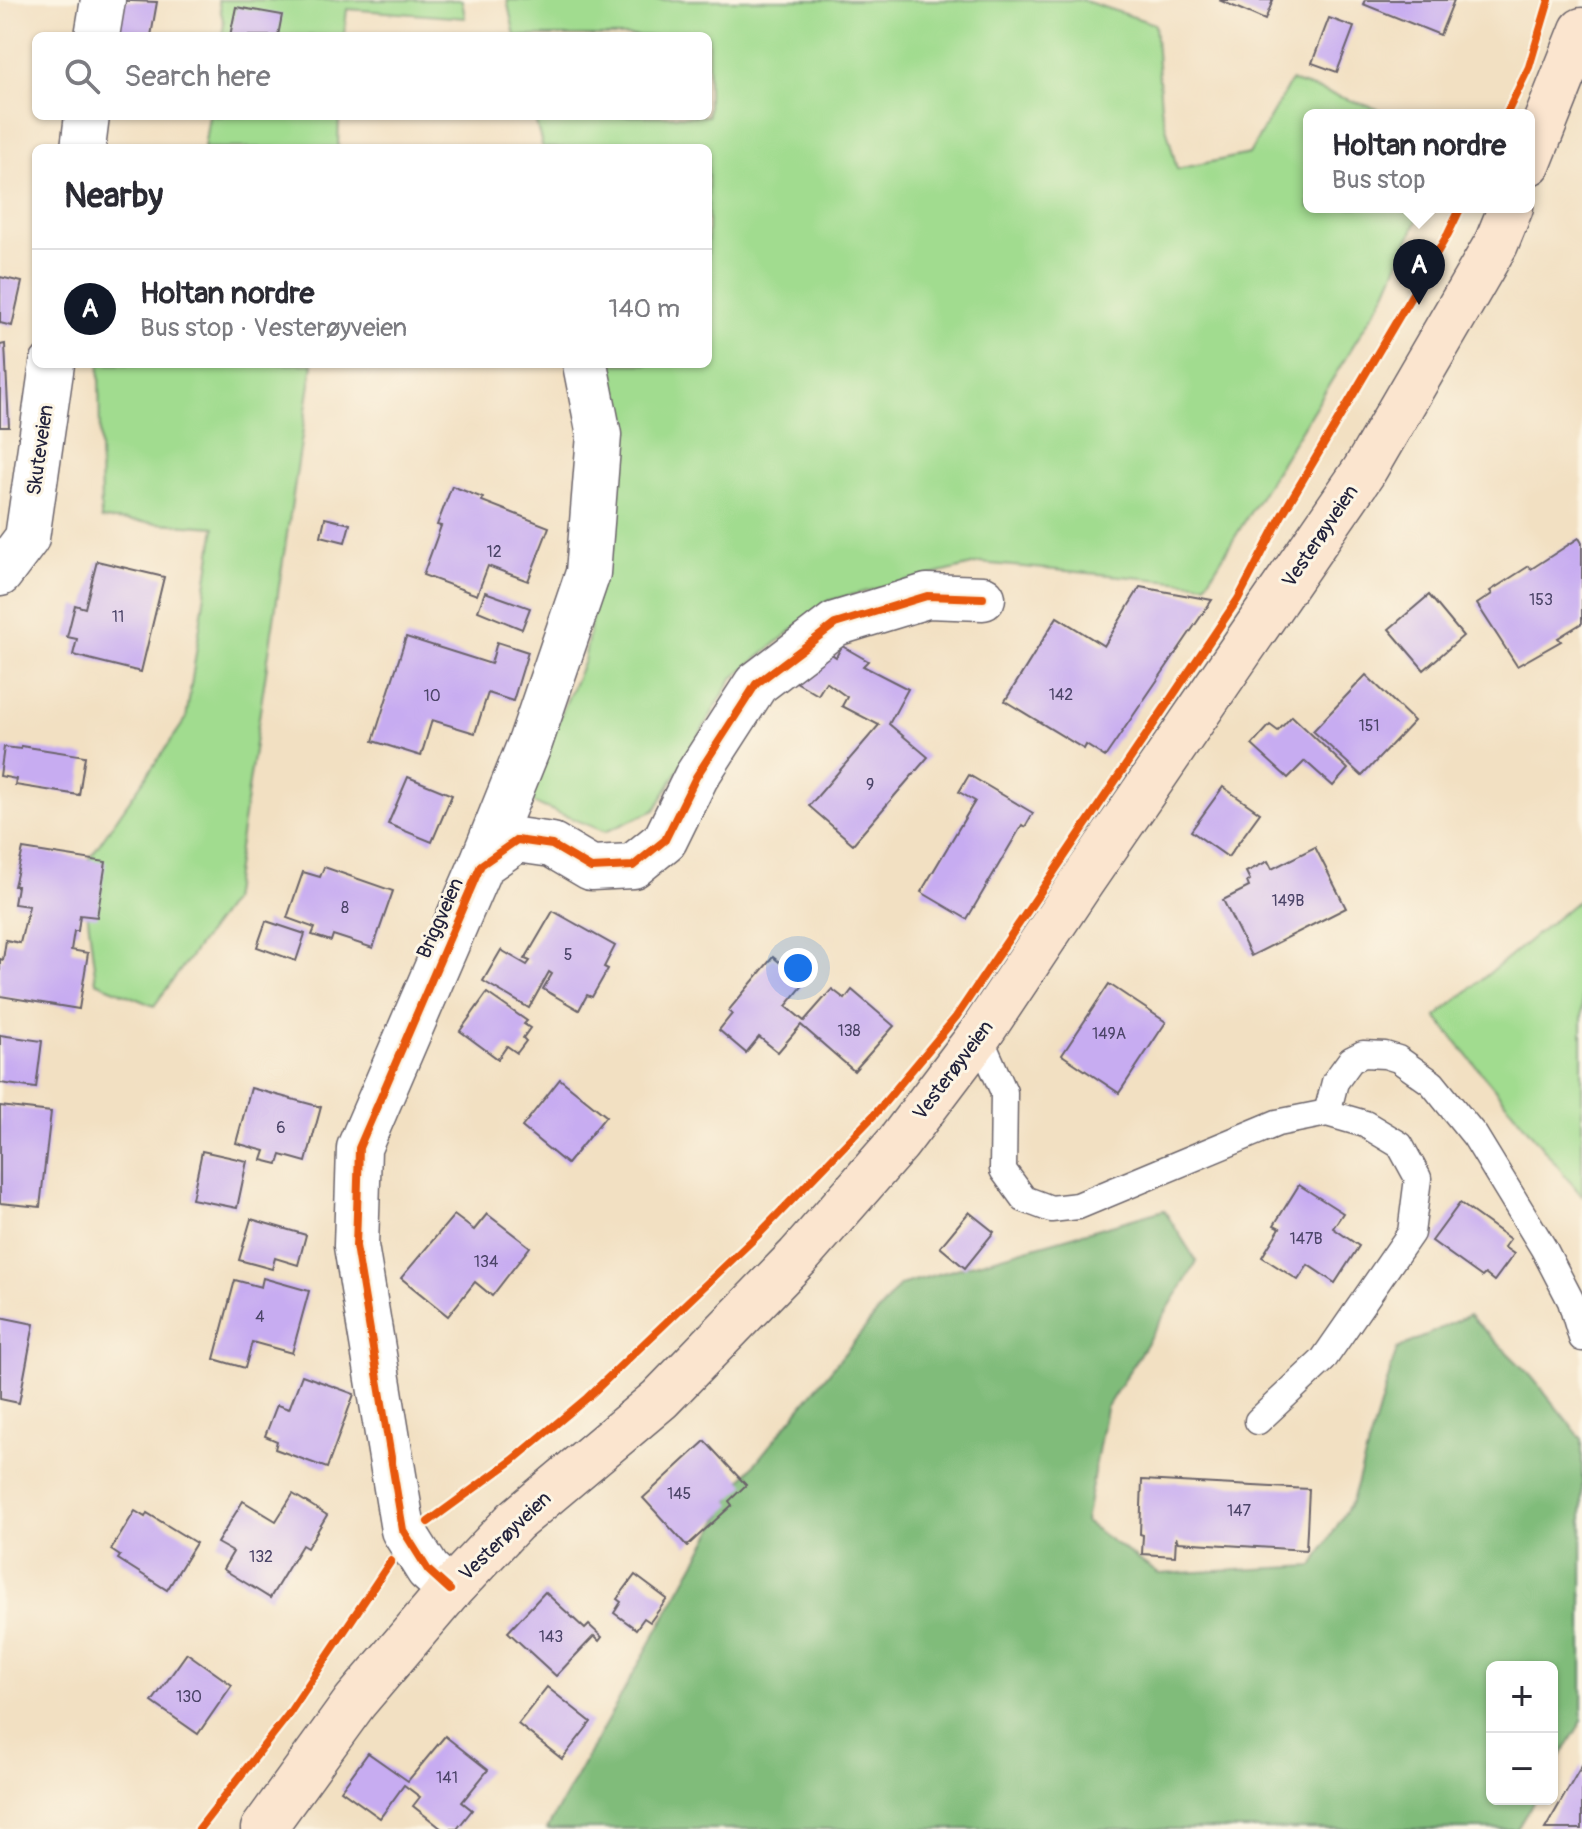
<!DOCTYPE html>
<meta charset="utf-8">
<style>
:root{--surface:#fff;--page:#f2f2f3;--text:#2b2b33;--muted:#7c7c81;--line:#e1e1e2;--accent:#111827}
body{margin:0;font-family:Pangolin,sans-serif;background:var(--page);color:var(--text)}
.controls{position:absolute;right:24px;bottom:24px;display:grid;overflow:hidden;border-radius:12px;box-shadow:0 2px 6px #0004}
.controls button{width:72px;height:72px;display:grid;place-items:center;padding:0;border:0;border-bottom:2px solid var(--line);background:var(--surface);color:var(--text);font:40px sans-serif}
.you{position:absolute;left:798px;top:968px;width:28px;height:28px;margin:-20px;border:6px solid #fff;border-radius:50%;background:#1a73e8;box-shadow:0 0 0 12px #1a73e833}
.badge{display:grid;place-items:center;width:52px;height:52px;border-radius:50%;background:var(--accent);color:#fff;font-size:26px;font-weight:700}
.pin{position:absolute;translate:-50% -66px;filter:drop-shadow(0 2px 4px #0008)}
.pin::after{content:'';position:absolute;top:42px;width:28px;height:24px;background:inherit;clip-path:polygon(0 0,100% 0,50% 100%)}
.popup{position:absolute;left:1303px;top:109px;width:232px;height:104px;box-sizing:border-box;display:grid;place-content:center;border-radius:12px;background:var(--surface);filter:drop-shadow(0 2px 6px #0005);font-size:26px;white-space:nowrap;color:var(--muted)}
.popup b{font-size:30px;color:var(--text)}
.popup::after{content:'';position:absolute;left:50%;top:100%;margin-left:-16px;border:16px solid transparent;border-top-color:var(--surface)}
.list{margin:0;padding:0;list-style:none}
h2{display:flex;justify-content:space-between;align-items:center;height:104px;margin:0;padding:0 32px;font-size:34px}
h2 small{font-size:26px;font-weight:400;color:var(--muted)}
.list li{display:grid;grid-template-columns:52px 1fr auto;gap:24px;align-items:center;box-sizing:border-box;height:120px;padding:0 32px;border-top:2px solid var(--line)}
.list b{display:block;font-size:30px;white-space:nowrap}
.list p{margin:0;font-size:26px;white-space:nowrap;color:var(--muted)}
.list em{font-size:26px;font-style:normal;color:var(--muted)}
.icon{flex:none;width:44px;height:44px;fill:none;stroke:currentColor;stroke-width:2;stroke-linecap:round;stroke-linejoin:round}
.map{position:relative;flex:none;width:1582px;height:1829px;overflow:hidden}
.search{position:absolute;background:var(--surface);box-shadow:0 2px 6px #0004;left:32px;top:32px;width:680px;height:88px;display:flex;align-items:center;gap:20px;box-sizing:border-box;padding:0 28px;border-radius:12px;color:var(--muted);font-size:30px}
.panel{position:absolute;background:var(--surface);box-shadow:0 2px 6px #0004;left:32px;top:144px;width:680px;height:224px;border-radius:12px}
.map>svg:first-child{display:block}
</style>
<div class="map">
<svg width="1582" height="1829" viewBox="0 0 1582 1829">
<rect width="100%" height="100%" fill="#fcf5e5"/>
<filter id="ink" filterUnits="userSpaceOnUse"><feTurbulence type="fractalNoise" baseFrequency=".0125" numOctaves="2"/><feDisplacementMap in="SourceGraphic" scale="16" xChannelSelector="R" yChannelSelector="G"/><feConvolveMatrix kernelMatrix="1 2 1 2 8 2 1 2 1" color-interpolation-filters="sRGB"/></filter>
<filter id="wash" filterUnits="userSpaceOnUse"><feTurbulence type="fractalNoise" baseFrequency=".006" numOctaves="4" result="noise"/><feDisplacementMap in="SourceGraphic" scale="32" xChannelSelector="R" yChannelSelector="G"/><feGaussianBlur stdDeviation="1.8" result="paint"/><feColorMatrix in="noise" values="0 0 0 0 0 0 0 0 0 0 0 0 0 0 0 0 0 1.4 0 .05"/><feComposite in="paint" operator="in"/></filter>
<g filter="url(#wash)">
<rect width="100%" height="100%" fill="#f2e0c2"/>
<g fill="#a1dc8f" stroke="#627f65" stroke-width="2">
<polygon points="218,0 462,0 465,18 347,9 344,36 222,36 224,24"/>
<polygon points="507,0 1082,0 1155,24 1161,107 1177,169 1249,154 1291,81 1396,115 1309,115 1309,207 1423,207 1385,294 1206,584 980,563 828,601 732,679 655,810 605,832 524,799 584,661 624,440 603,364 708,364 708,148 543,148 534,116 708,116 708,36 515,36"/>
<polygon points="209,116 339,116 338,148 204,148"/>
<polygon points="99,364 313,364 231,901 154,1006 96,982 82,869 186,719 215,527 101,519"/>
<polygon points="1582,897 1582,1196 1436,1017"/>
</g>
<polygon fill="#80bc7a" stroke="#516f5a" stroke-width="2" points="1164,1210 1197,1262 1106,1408 1085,1522 1159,1574 1313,1566 1352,1501 1397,1349 1469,1315 1531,1376 1582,1439 1582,1721 1552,1771 1552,1667 1492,1667 1492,1799 1535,1799 1517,1829 547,1829 740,1482 900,1285"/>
<g id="blocks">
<g fill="#c7acf1">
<polygon points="105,0 157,2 151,36 99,36"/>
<polygon points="1219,0 1273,0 1265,20"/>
<polygon points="1365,0 1454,0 1440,35 1363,4"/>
<polygon points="236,7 282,15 278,36 230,36"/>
<polygon points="1329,18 1354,27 1337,72 1312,63"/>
<polygon points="0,277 22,282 12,326 0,323"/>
<polygon points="5,344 9,427 0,427 0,345"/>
<polygon points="452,486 483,498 482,501 549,527 528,581 488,566 477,595 423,575 441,526 437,525"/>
<polygon points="325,518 350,524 345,542 321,536"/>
<polygon points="1579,538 1582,543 1582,623 1558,638 1561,641 1517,666 1477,604 1492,594 1490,591 1529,566 1531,569"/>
<polygon points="97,561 164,577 141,672 73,655 77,639 67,637 75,605 85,608"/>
<polygon points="1140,587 1212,600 1105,757 1086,745 1084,749 1005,701 1057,617 1104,646"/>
<polygon points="485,592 530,608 522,629 478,611"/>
<polygon points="1429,595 1463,636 1424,670 1389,629"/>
<polygon points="406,637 491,664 497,642 528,652 513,701 488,693 475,733 432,720 421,756 373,741"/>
<polygon points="842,646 868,661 863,666 908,689 889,724 928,757 853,844 809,806 879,725 842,706 847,697 826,682 818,695 793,680 827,651 836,657"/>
<polygon points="1366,675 1414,721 1362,776 1313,731"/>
<polygon points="1292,716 1348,769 1333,786 1305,761 1288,778 1252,745 1270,725 1278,731"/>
<polygon points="21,746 85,756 79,795 15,785 16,779 0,776 4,747 21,749"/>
<polygon points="969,775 1033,813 1025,827 1022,825 967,919 921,892 975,801 959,792"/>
<polygon points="408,777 452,795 432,842 388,824"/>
<polygon points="1223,787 1260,813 1228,857 1191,831"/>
<polygon points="1315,847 1346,908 1251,956 1223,900 1249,887 1247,882 1250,880 1246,872 1268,861 1272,869"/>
<polygon points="23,849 106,862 97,917 80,915 78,931 74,931 71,950 88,953 79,1009 0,996 0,959 3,960 6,940 20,943 29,906 14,904 17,886 14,886"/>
<polygon points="324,867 393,891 373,948 333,935 331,941 312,935 315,928 287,918 303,872 320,877"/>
<polygon points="553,911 615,946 604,967 608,969 592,997 587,995 579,1010 543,989 552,974 549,972 529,1008 483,981 501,950 527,965 530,961 525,959"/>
<polygon points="266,921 305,934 296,961 257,947"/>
<polygon points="773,957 805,983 786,1006 804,1021 832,989 845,999 852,990 894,1026 854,1071 801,1025 778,1052 759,1037 746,1053 719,1030 732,1014 728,1011"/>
<polygon points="1109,984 1166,1022 1119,1093 1062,1055"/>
<polygon points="487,993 527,1021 524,1024 530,1028 523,1038 526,1041 517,1053 507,1046 498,1059 460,1031"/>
<polygon points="0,1035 42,1041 36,1088 0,1083"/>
<polygon points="560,1079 606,1116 567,1164 522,1127"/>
<polygon points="251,1088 321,1107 306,1162 281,1155 278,1164 262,1160 265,1151 236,1143"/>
<polygon points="0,1106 51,1112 40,1207 0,1203"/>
<polygon points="202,1151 247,1161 237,1208 192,1199"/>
<polygon points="1299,1185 1343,1213 1333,1228 1359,1246 1335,1283 1308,1265 1298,1280 1262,1257 1280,1228 1274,1225"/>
<polygon points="1460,1203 1510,1239 1504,1247 1514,1254 1494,1281 1485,1274 1482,1277 1432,1241"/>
<polygon points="969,1212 994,1232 965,1268 940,1247"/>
<polygon points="487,1214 530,1247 492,1296 475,1282 448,1316 401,1278 454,1215 474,1230"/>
<polygon points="251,1219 306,1235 298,1265 275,1258 272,1269 239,1260"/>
<polygon points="263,1278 309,1291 292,1353 252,1342 245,1368 214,1359 235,1280 261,1287"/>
<polygon points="0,1317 34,1324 19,1403 0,1399"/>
<polygon points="302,1375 354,1394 327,1468 275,1449 277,1441 265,1436 277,1405 289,1409"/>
<polygon points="705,1441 746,1485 729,1501 732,1505 687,1546 643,1498"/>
<polygon points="1142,1480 1309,1489 1306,1550 1178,1542 1176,1537 1175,1556 1142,1554 1143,1535 1140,1534"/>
<polygon points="293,1494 327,1515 307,1548 302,1545 270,1598 223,1569 233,1552 217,1543 243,1501 276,1521"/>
<polygon points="135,1511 145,1517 147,1513 196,1543 167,1590 118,1559 120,1556 111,1550"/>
<polygon points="635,1575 667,1599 650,1622 644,1618 636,1629 614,1613 621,1602 617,1599"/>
<polygon points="545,1592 585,1629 589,1625 602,1637 599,1641 594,1636 556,1676 508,1632"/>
<polygon points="187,1653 232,1685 198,1734 152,1702"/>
<polygon points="547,1687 591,1722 562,1759 518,1724"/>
<polygon points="445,1736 488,1770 462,1802 472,1810 457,1829 442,1829 413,1806 420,1797 404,1785 380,1818 341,1790 368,1753 408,1781"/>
<polygon points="1582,1765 1582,1829 1545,1829"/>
</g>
</g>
</g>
<g filter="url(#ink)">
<use href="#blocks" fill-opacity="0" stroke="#6b646a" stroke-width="2"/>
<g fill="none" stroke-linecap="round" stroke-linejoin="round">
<g stroke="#6b646a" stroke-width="29">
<g id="service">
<polyline points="979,1036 1004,1092 1003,1170 1024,1199 1051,1209 1078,1206 1277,1123 1327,1113 1365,1124 1400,1145 1418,1178 1411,1233 1323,1360 1258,1421"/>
<polyline points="1327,1113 1335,1082 1351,1060 1363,1054 1385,1055 1398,1059 1432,1083 1475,1136 1544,1249 1571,1301 1582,1338"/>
</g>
</g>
<g stroke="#6b646a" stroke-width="47">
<g id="minor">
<polyline points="97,36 103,0"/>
<polyline points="83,148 87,116"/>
<polyline points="0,574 27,538 52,364"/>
<polyline points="481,865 530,743 588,573 599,435 585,364"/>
<polyline points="450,1590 428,1570 403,1530 356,1246 359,1148 481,865 517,840 552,845 591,868 633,866 665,840 696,777 756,684 835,624 927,596 983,598"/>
</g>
</g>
<g stroke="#6b646a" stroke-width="47">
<g id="secondary">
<polyline points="1529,163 1582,30"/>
<polyline points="263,1829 355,1702 450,1590 515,1521 660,1399 798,1257 898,1143 979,1036 1081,883 1364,471 1496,244 1511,207"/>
</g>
</g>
<use href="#service" stroke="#fff" stroke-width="26"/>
<use href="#minor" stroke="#fff" stroke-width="44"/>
<use href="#secondary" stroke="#fbe5cf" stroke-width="44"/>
<g stroke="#fcf5e5" stroke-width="13">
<g id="cycleway">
<polyline points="1506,115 1529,67 1549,0"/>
<polyline points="428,1522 513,1460 587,1398 762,1231 875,1114 956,1017 1238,599 1282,515 1448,234 1461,207"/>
<polyline points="450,1590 428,1570 403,1530 356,1246 359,1148 481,865 517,840 552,845 591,868 633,866 665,840 696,777 756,684 835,624 927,596 983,598"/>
<polyline points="199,1829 288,1715 391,1561"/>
</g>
</g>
<use href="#cycleway" stroke="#e8590c" stroke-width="8"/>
</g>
</g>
<g text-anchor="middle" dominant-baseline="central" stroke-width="6" stroke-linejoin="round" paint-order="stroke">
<g font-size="16" fill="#4b4468">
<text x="494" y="552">12</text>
<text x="1541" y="600">153</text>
<text x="118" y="617">11</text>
<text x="1061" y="695">142</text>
<text x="432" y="696">10</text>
<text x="1369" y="726">151</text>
<text x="870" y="785">9</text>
<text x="1288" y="901">149B</text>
<text x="345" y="908">8</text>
<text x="568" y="955">5</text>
<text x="849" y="1031">138</text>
<text x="1109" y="1034">149A</text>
<text x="281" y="1128">6</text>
<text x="1306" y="1239">147B</text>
<text x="486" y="1262">134</text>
<text x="260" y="1317">4</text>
<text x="679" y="1494">145</text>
<text x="1239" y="1511">147</text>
<text x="261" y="1557">132</text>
<text x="551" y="1637">143</text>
<text x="189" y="1697">130</text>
<text x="447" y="1778">141</text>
</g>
<g font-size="20" fill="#22223b" stroke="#fcf5e5">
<text transform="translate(40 450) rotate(-82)">Skuteveien</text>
<text transform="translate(1320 536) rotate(-56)">Vesterøyveien</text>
<text transform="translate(440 918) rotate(-66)">Briggveien</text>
<text transform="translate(953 1070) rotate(-53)">Vesterøyveien</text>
<text transform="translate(505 1536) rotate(-44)">Vesterøyveien</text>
</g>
</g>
</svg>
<div class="controls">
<button>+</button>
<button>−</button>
</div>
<div class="you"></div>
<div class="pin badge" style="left:1419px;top:305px">A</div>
<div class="popup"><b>Holtan nordre</b>Bus stop</div>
<div class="search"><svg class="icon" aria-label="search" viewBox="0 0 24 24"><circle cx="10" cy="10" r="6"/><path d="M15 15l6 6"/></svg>Search here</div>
<section class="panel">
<h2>Nearby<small></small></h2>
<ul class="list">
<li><span class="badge">A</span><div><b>Holtan nordre</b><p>Bus stop · Vesterøyveien</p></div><em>140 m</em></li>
</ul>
</section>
</div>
